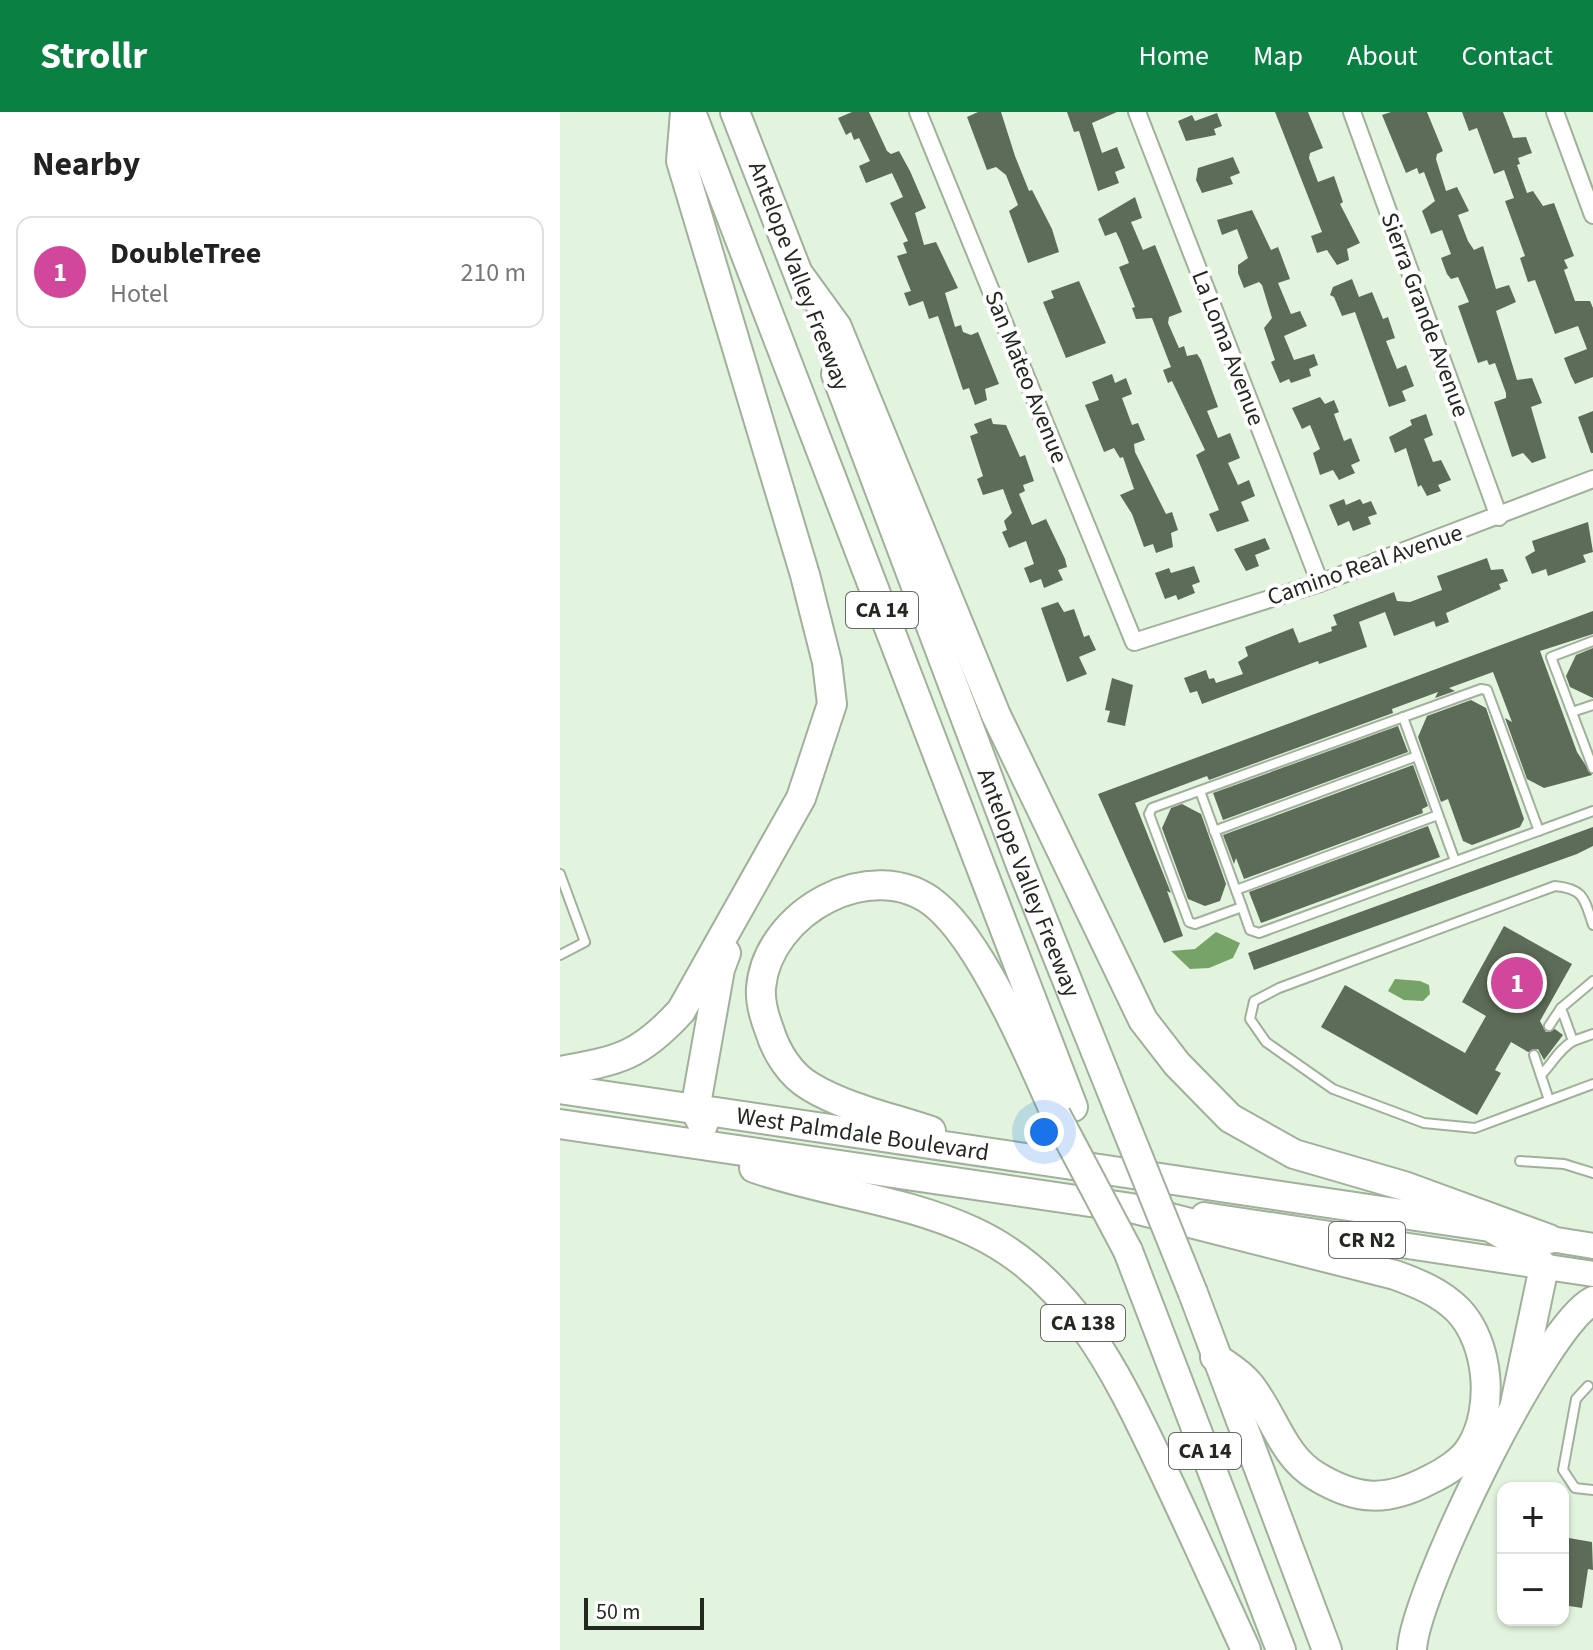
<!DOCTYPE html>
<meta charset="utf-8">
<style>
:root{--surface:#fff;--page:#f2f2f2;--text:#222;--muted:#767676;--line:#e0e0e0;--accent:#0b8043}
body{margin:0;font-family:"Source Sans 3",sans-serif;background:var(--page);color:var(--text)}
.controls{position:absolute;right:24px;bottom:24px;display:grid;overflow:hidden;border-radius:16px;box-shadow:0 2px 6px #0004}
.controls button{width:72px;height:72px;display:grid;place-items:center;padding:0;border:0;border-bottom:2px solid var(--line);background:var(--surface);color:var(--text);font:40px sans-serif}
.scale{position:absolute;left:24px;bottom:20px;width:120px;box-sizing:border-box;padding-left:8px;border:4px solid #232921;border-top:0;font-size:22px;line-height:28px;white-space:nowrap;color:#232921;-webkit-text-stroke:6px #fff;paint-order:stroke}
.you{position:absolute;left:484px;top:1020px;width:28px;height:28px;margin:-20px;border:6px solid #fff;border-radius:50%;background:#1a73e8;box-shadow:0 0 0 12px #1a73e833}
.badge{display:grid;place-items:center;width:52px;height:52px;border-radius:50%;background:var(--accent);color:#fff;font-size:26px;font-weight:700}
.pin{position:absolute;translate:-50% -50%;border:4px solid #fff;box-shadow:0 2px 8px #0006}
.list{margin:0;padding:0;list-style:none}
h2{display:flex;justify-content:space-between;align-items:center;height:104px;margin:0;padding:0 32px;font-size:34px}
h2 small{font-size:26px;font-weight:400;color:var(--muted)}
.list li{display:grid;grid-template-columns:52px 1fr auto;gap:24px;align-items:center;box-sizing:border-box;height:112px;margin:0 16px 16px;padding:0 16px;border:2px solid var(--line);border-radius:16px}
.list b{display:block;font-size:30px;white-space:nowrap}
.list p{margin:0;font-size:26px;white-space:nowrap;color:var(--muted)}
.list em{font-size:26px;font-style:normal;color:var(--muted)}
.map{position:relative;flex:none;width:1033px;height:1538px;overflow:hidden}
header{display:flex;align-items:center;gap:48px;box-sizing:border-box;height:112px;padding:0 40px;background:var(--accent);color:#fff}
header strong{font-size:38px}
nav{display:flex;gap:44px;margin-inline-start:auto;font-size:28px}
main{display:flex}
aside{flex:1;background:var(--surface)}
.map>svg:first-child{display:block}
</style>
<header>
<strong>Strollr</strong>
<nav><a>Home</a><a>Map</a><a>About</a><a>Contact</a></nav>
</header>
<main>
<aside>
<h2>Nearby<small></small></h2>
<ul class="list">
<li><span class="badge" style="background:#d1479c">1</span><div><b>DoubleTree</b><p>Hotel</p></div><em>210 m</em></li>
</ul>
</aside>
<div class="map">
<svg width="1033" height="1538" viewBox="0 0 1033 1538">
<rect width="100%" height="100%" fill="#e2f4dd"/>
<g fill="#76a368">
<polygon points="656,820 680,831 673,846 649,856 630,857 611,839 635,837"/>
<polygon points="835,867 860,869 869,873 870,882 863,889 844,888 828,879"/>
</g>
<g fill="#5d6c58">
<polygon points="292,0 309,0 327,39 331,42 339,39 350,59 366,96 355,101 364,133 376,130 398,176 385,181 395,215 401,213 403,220 411,223 418,220 439,272 425,277 427,288 415,293 409,276 403,278 378,204 369,207 363,189 349,194 344,181 351,179 337,144 347,141 343,131 348,129 330,91 343,85 332,61 306,71 299,54 310,49 299,26 294,28 291,20 286,23 278,6"/>
<polygon points="418,0 441,0 455,44 469,79 472,78 492,117 499,140 468,151 449,99 458,93 446,63 436,55 427,58 407,5"/>
<polygon points="507,0 557,0 532,11 542,41 557,35 565,56 555,60 559,71 538,79 519,19 514,20"/>
<polygon points="715,0 748,0 763,36 750,41 749,46 758,70 774,64 783,90 780,92 800,131 787,137 789,148 777,153 767,138 757,141 751,124 762,120"/>
<polygon points="831,0 867,0 883,39 877,42 876,47 886,79 897,75 909,99 898,103 908,129 914,138 923,134 936,177 949,173 956,190 936,199 957,268 972,266 982,291 971,295 986,346 972,351 963,341 952,345 934,290 946,286 946,281 935,251 929,253 927,248 918,251 898,194 909,190 898,165 891,167 887,162 881,146 891,142 882,118 871,122 862,99 875,89 864,60 859,62 857,56 846,61 822,3"/>
<polygon points="902,0 943,0 953,26 966,25 972,41 958,46 960,52 957,53 967,81 973,79 983,94 994,91 1014,144 1004,148 1008,156 1004,158 1015,189 1030,189 1033,196 1033,265 1015,272 1011,264 1004,246 1027,237 1018,214 995,222 975,168 968,170 960,146 965,144 945,89 954,86 944,58 934,62 917,16 909,19"/>
<polygon points="657,1 662,14 654,17 656,23 626,29 618,9 632,3 635,9"/>
<polygon points="673,45 680,61 670,65 673,72 642,81 636,68 638,56"/>
<polygon points="575,85 582,106 571,110 583,138 595,133 622,200 609,205 608,211 619,236 624,234 627,244 637,242 641,248 658,295 647,299 658,326 670,321 680,346 668,351 678,373 689,368 695,384 681,390 689,409 657,420 649,402 659,398 636,343 645,338 612,269 608,271 603,258 611,255 592,206 576,207 572,196 575,195 559,155 569,151 560,128 556,120 545,124 538,107"/>
<polygon points="692,98 711,138 718,135 730,167 718,171 731,202 740,199 747,214 724,224 734,248 754,242 758,253 749,257 751,264 731,271 729,267 720,271 711,250 715,248 704,216 712,206 702,173 699,170 684,176 678,161 678,153 688,146 677,117 662,123 657,108"/>
<polygon points="792,167 799,185 812,180 823,207 828,205 835,226 826,229 837,257 846,253 854,274 842,279 846,289 829,295 795,200 782,204 774,185 770,183 773,175"/>
<polygon points="519,169 546,231 506,246 483,190 494,186 491,179"/>
<polygon points="552,262 555,271 566,266 572,282 562,286 572,313 578,311 585,328 574,332 575,340 606,402 612,400 618,418 611,421 613,435 596,441 593,432 584,435 572,402 560,383 574,377 563,345 560,346 554,336 544,340 525,293 539,288 532,270"/>
<polygon points="760,285 765,292 774,288 779,300 774,302 784,329 791,326 800,349 791,353 795,361 779,368 773,358 760,363 753,341 760,337 750,313 742,317 732,296"/>
<polygon points="1033,299 1033,341 1031,341 1018,305"/>
<polygon points="866,302 873,323 864,327 873,350 881,348 891,368 878,373 881,379 867,384 861,373 858,375 846,336 835,341 829,325 852,313 850,308"/>
<polygon points="431,306 433,312 446,313 460,345 465,343 474,369 463,373 465,379 459,382 472,413 486,407 505,447 507,455 498,458 503,468 484,476 481,467 470,471 464,456 474,452 466,429 449,436 442,420 447,418 444,409 452,401 443,377 423,383 417,367 423,364 410,324 418,321 414,312"/>
<polygon points="784,387 786,393 800,387 803,392 811,389 817,402 808,405 811,412 793,419 789,409 778,414 769,393"/>
<polygon points="1028,410 1033,440 1023,443 1026,450 988,464 986,457 972,462 965,445 975,439 972,429"/>
<polygon points="705,426 710,437 695,443 699,454 686,459 674,437"/>
<polygon points="927,446 931,458 943,457 948,469 939,472 941,477 886,501 889,510 876,515 874,509 834,524 825,500 799,510 807,535 759,552 758,549 642,592 637,579 630,581 624,566 646,558 649,567 654,566 656,571 683,562 678,550 688,544 685,535 733,516 739,531 772,519 771,515 777,513 773,503 834,480 837,489 850,490 882,478 877,464"/>
<polygon points="634,454 640,470 632,473 635,481 618,488 616,483 605,487 595,461 609,456 611,461"/>
<polygon points="498,490 504,500 514,497 524,525 529,523 536,538 519,545 527,562 507,570 481,496"/>
<polygon points="1033,499 1033,522 980,539 1017,640 1032,663 984,676 967,667 945,606 952,610 933,560 889,576 895,579 875,586 878,580 832,597 833,601 649,668 647,664 575,691 611,781 607,779 623,824 604,831 538,682"/>
<polygon points="1033,536 1033,586 1010,575 1006,564 1016,543"/>
<polygon points="552,566 573,573 565,614 547,610 550,599 545,598"/>
<polygon points="911,588 926,596 964,707 960,715 912,733 903,729 888,687 881,690 858,625 867,604"/>
<polygon points="838,614 848,640 663,708 653,681"/>
<polygon points="853,653 868,694 862,697 863,701 684,767 676,746 674,752 663,723"/>
<polygon points="622,692 641,702 666,772 660,789 645,794 628,787 602,716 611,696"/>
<polygon points="868,714 880,745 701,811 689,780"/>
<polygon points="1033,715 1033,734 1017,742 694,858 688,841"/>
<polygon points="944,814 1012,852 980,909 986,920 995,917 1003,923 984,948 978,937 968,940 951,930 935,958 941,961 917,1003 761,915 785,873 905,941 926,904 902,890"/>
<polygon points="1003,1425 1032,1430 1033,1458 1028,1457 1022,1496 1003,1493"/>
</g>
<g fill="none" stroke-linecap="round" stroke-linejoin="round">
<g stroke="#a0b09b" stroke-width="12">
<g id="lane">
<polyline points="1033,529 991,545 1033,656"/>
<polyline points="1012,600 1033,593"/>
<polyline points="843,605 895,749"/>
<polyline points="640,679 682,795"/>
<polyline points="654,719 857,644"/>
<polyline points="979,719 927,578 921,577 592,696 589,702 629,810 635,812 682,795 690,818 699,821 1033,699"/>
<polyline points="0,762 25,830 0,843"/>
<polyline points="676,778 878,703"/>
<path d="M1033,813C1024,787 1025,777 995,774L719,876L694,889L690,907L706,930L773,977L864,1011L915,1016L1033,972"/>
<polyline points="1033,869 1001,896 1013,929 1033,922"/>
<polyline points="989,914 1001,896"/>
<polyline points="974,943 989,988"/>
<path d="M981,963C993,951 998,938 1013,929"/>
<polyline points="960,1049 1004,1052 1033,1061"/>
<polyline points="1028,1274 1016,1287 1003,1358 1015,1376 1033,1378"/>
</g>
</g>
<g stroke="#a0b09b" stroke-width="20">
<g id="street">
<polyline points="358,0 574,530 760,471 1033,367"/>
<polyline points="577,0 760,471"/>
<polyline points="792,0 939,405"/>
<polyline points="995,0 1033,103"/>
</g>
</g>
<g stroke="#a0b09b" stroke-width="28">
<g id="primary">
<polyline points="644,1103 1033,1162"/>
<polyline points="972,1124 1033,1134"/>
</g>
</g>
<g stroke="#a0b09b" stroke-width="32">
<g id="highway">
<polyline points="131,0 513,995"/>
<polyline points="175,0 246,182"/>
<polyline points="240,164 277,215 436,603 583,908 617,952 670,1006 734,1042 844,1074 989,1127"/>
<path id="s1" d="M276,262L462,756L564,1010"/>
<path d="M0,959C59,948 79,945 121,899L241,686L272,592L267,550L245,463L121,49L125,0"/>
<path id="s2" d="M0,977L930,1115L964,1135L984,1155L955,1292"/>
<path d="M0,1012L571,1096L835,1163C857,1171 880,1180 898,1198C929,1230 935,1296 911,1335C903,1349 884,1361 869,1368C827,1390 797,1389 756,1364C721,1343 713,1300 688,1271C680,1261 666,1253 655,1245"/>
<polyline points="143,1013 135,998 160,857 166,841"/>
<path d="M371,1019C333,1006 286,996 251,975C230,963 216,940 209,917C204,904 200,890 201,876C207,800 313,741 376,793C422,831 471,946 496,1003"/>
<path d="M194,1056C266,1081 344,1087 414,1120C513,1166 558,1264 602,1356C631,1417 658,1477 686,1538"/>
<polyline points="568,1139 721,1538"/>
<polyline points="633,1181 767,1538"/>
<path d="M852,1538C854,1482 984,1213 1033,1189"/>
</g>
</g>
<use href="#lane" stroke="#fff" stroke-width="8"/>
<use href="#street" stroke="#fff" stroke-width="16"/>
<use href="#primary" stroke="#fff" stroke-width="24"/>
<use href="#highway" stroke="#fff" stroke-width="28"/>
<g stroke="#a0b09b" stroke-width="32" stroke-linecap="butt">
<g id="highway-bridge">
<polyline points="496,1003 568,1139"/>
<polyline points="564,1010 633,1181"/>
</g>
</g>
<use href="#highway-bridge" stroke="#fff" stroke-width="28"/>
</g>
<g text-anchor="middle" dominant-baseline="central" stroke-width="8" stroke-linejoin="round" paint-order="stroke">
<g fill="#fff" stroke="#656964" stroke-width="2">
<rect x="286" y="480" width="72" height="36" rx="6"/>
<rect x="769" y="1110" width="76" height="36" rx="6"/>
<rect x="481" y="1193" width="84" height="36" rx="6"/>
<rect x="609" y="1321" width="72" height="36" rx="6"/>
</g>
<g font-size="22" font-weight="bold" fill="#232921">
<text x="322" y="498">CA 14</text>
<text x="807" y="1128">CR N2</text>
<text x="523" y="1211">CA 138</text>
<text x="645" y="1339">CA 14</text>
</g>
<g font-size="24" fill="#232921" stroke="#fff">
<text transform="translate(239 164) rotate(69)">Antelope Valley Freeway</text>
<text transform="translate(865 203) rotate(70)">Sierra Grande Avenue</text>
<text transform="translate(668 236) rotate(69)">La Loma Avenue</text>
<text transform="translate(466 265) rotate(68)">San Mateo Avenue</text>
<text transform="translate(805 453) rotate(-19)">Camino Real Avenue</text>
<text stroke="none"><textPath href="#s1" startOffset="544">Antelope Valley Freeway</textPath></text>
<text stroke="none"><textPath href="#s2" startOffset="306">West Palmdale Boulevard</textPath></text>
</g>
</g>
</svg>
<div class="controls">
<button>+</button>
<button>−</button>
</div>
<div class="scale">50 m</div>
<div class="you"></div>
<div class="pin badge" style="left:957px;top:871px;background:#d1479c">1</div>
</div>
</main>
